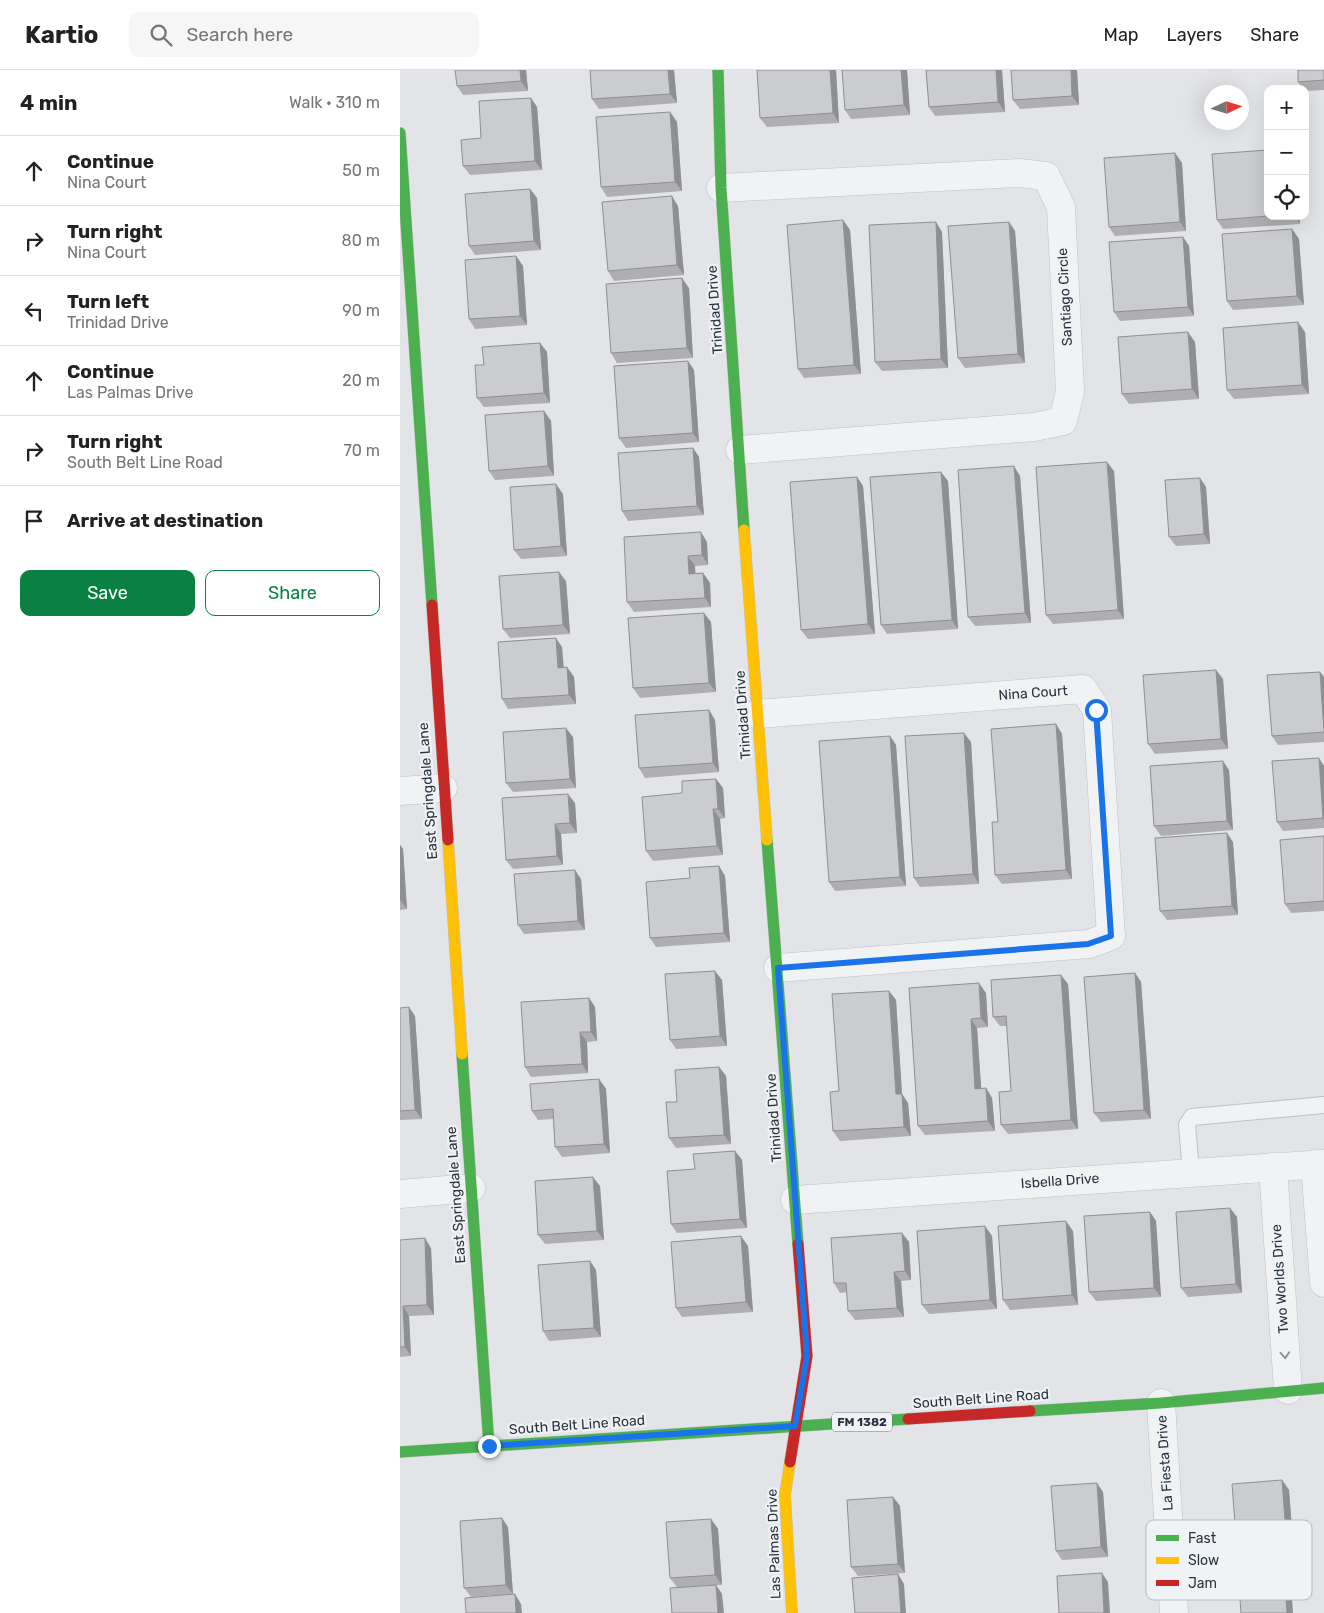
<!DOCTYPE html>
<meta charset="utf-8">
<style>
:root{--surface:#fff;--page:#f6f6f6;--text:#222;--muted:#767676;--line:#e0e0e0;--accent:#0b8043}
body{margin:0;font-family:Rubik,sans-serif;background:var(--page);color:var(--text)}
.controls{position:absolute;right:15px;top:15px;display:grid;overflow:hidden;border-radius:10px;box-shadow:0 5px 20px #0002}
.controls button{width:45px;height:45px;display:grid;place-items:center;padding:0;border:0;border-bottom:1px solid var(--line);background:var(--surface);color:var(--text);font:25px sans-serif}
.compass{position:absolute;left:804px;top:15px;width:45px;height:45px;border-radius:50%;background:var(--surface);box-shadow:0 5px 20px #0002;rotate:86deg}
.stop{position:absolute;width:15px;height:15px;margin:-11px;border:4px solid #1a73e8;border-radius:50%;background:#fff}
.stop.end{background:#1a73e8;border-color:#fff;box-shadow:0 1px 5px #0008}
.list{margin:0;padding:0;list-style:none}
h2{display:flex;justify-content:space-between;align-items:center;height:65px;margin:0;padding:0 20px;font-size:21px}
h2 small{font-size:16px;font-weight:400;color:var(--muted)}
.list li{display:grid;grid-template-columns:32px 1fr auto;gap:15px;align-items:center;box-sizing:border-box;height:70px;padding:0 20px;border-top:1px solid var(--line)}
.list b{display:block;font-size:19px;white-space:nowrap}
.list p{margin:0;font-size:16px;white-space:nowrap;color:var(--muted)}
.list em{font-size:16px;font-style:normal;color:var(--muted)}
.actions{display:flex;gap:10px;padding:15px 20px}
.actions a{flex:1;padding:11px 0;border:1px solid var(--accent);border-radius:10px;text-align:center;font-size:18px;color:var(--accent)}
.actions .main{background:var(--accent);color:#fff}
.icon{flex:none;width:28px;height:28px;fill:none;stroke:currentColor;stroke-width:2;stroke-linecap:round;stroke-linejoin:round}
.map{position:relative;flex:none;width:924px;height:1543px;overflow:hidden}
header{display:flex;align-items:center;gap:30px;box-sizing:border-box;height:70px;padding:0 25px;background:var(--surface);border-bottom:1px solid var(--line)}
header strong{font-size:24px}
nav{display:flex;gap:28px;margin-inline-start:auto;font-size:18px}
.search{width:350px;height:45px;background:var(--page);display:flex;align-items:center;gap:12px;box-sizing:border-box;padding:0 18px;border-radius:10px;color:var(--muted);font-size:19px}
main{display:flex}
aside{flex:1;background:var(--surface)}
.map>svg:first-child{display:block}
</style>
<header>
<strong>Kartio</strong>
<div class="search"><svg class="icon" aria-label="search" viewBox="0 0 24 24"><circle cx="10" cy="10" r="6"/><path d="M15 15l6 6"/></svg>Search here</div>
<nav><a>Map</a><a>Layers</a><a>Share</a></nav>
</header>
<main>
<aside>
<h2>4 min<small>Walk · 310 m</small></h2>
<ul class="list">
<li><svg class="icon" aria-label="ahead" viewBox="0 0 24 24"><path d="M12 20V5M6 11l6-6 6 6"/></svg><div><b>Continue</b><p>Nina Court</p></div><em>50 m</em></li>
<li><svg class="icon" aria-label="right" viewBox="0 0 24 24"><path d="M7 20v-9h11M14 6l5 5-5 5"/></svg><div><b>Turn right</b><p>Nina Court</p></div><em>80 m</em></li>
<li><svg class="icon" aria-label="left" viewBox="0 0 24 24"><path d="M17 20v-9H6M10 6l-5 5 5 5"/></svg><div><b>Turn left</b><p>Trinidad Drive</p></div><em>90 m</em></li>
<li><svg class="icon" aria-label="ahead" viewBox="0 0 24 24"><path d="M12 20V5M6 11l6-6 6 6"/></svg><div><b>Continue</b><p>Las Palmas Drive</p></div><em>20 m</em></li>
<li><svg class="icon" aria-label="right" viewBox="0 0 24 24"><path d="M7 20v-9h11M14 6l5 5-5 5"/></svg><div><b>Turn right</b><p>South Belt Line Road</p></div><em>70 m</em></li>
<li><svg class="icon" aria-label="arrive" viewBox="0 0 24 24"><path d="M6 21V4h12l-3 4 3 4H6"/></svg><div><b>Arrive at destination</b></div></li>
</ul>
<div class="actions"><a class="main">Save</a><a>Share</a></div>
</aside>
<div class="map">
<svg width="924" height="1543" viewBox="0 0 924 1543">
<rect width="100%" height="100%" fill="#e2e4e7"/>
<g fill="none" stroke-linecap="round" stroke-linejoin="round">
<g stroke="#c1c2c5" stroke-width="18">
<polyline id="lane" points="791,1102 787,1055 792,1047 924,1035"/>
</g>
<g stroke="#c1c2c5" stroke-width="29">
<g id="street">
<polyline points="321,118 619,103 646,106 661,137 670,321 663,351 634,357 340,380"/>
<polyline points="357,644 683,619 697,640 711,866 689,874 378,898"/>
<polyline points="0,721 43,718"/>
<polyline points="915,1094 924,1213"/>
<polyline points="873,1097 888,1320"/>
<polyline points="0,1124 71,1118"/>
<polyline points="395,1130 924,1094"/>
<polyline points="761,1333 774,1543"/>
</g>
</g>
<g stroke="#c1c2c5" stroke-width="12">
<g id="fast">
<polyline points="318,0 321,118 344,460"/>
<polyline points="0,63 32,535"/>
<polyline points="367,770 398,1174"/>
<polyline points="62,984 89,1376"/>
<polyline points="630,1341 761,1333 924,1318"/>
<polyline points="0,1382 508,1349"/>
</g>
</g>
<g stroke="#c1c2c5" stroke-width="12">
<g id="slow">
<polyline points="344,460 367,770"/>
<polyline points="48,770 62,984"/>
<polyline points="390,1392 385,1425 392,1543"/>
</g>
</g>
<g stroke="#c1c2c5" stroke-width="12">
<g id="jam">
<polyline points="32,535 48,770"/>
<polyline points="508,1349 630,1341"/>
<polyline points="390,1392 407,1286 398,1174"/>
</g>
</g>
<use href="#lane" stroke="#f1f2f4" stroke-width="16"/>
<use href="#street" stroke="#f1f2f4" stroke-width="28"/>
<use href="#fast" stroke="#4caf50" stroke-width="11"/>
<use href="#slow" stroke="#ffc107" stroke-width="11"/>
<use href="#jam" stroke="#c62828" stroke-width="11"/>
</g>
<g fill="#afafb2">
<polygon points="55,0 126,0 128,21 63,25 57,16"/>
<polygon points="274,0 277,33 199,39 192,29"/>
<polygon points="357,0 436,0 439,53 367,57 360,48"/>
<polygon points="442,0 507,0 510,45 451,49 445,40"/>
<polygon points="526,0 602,0 605,42 535,46 529,37"/>
<polygon points="611,0 677,0 679,35 620,39 613,30"/>
<polygon points="924,0 924,20 905,21 905,19 903,19 898,12"/>
<polygon points="131,28 137,37 142,100 70,105 63,96"/>
<polygon points="270,42 277,52 282,121 207,127 201,117"/>
<polygon points="775,83 782,93 786,161 715,166 709,157"/>
<polygon points="130,119 137,128 141,180 75,185 69,176"/>
<polygon points="278,136 284,205 214,211 208,201"/>
<polygon points="868,146 899,146 900,154 823,159 817,150"/>
<polygon points="443,150 450,160 461,304 404,308 398,299"/>
<polygon points="609,152 615,161 625,293 565,298 558,288"/>
<polygon points="892,159 899,169 904,235 833,240 827,231"/>
<polygon points="542,162 548,298 482,301 475,292"/>
<polygon points="783,167 789,176 794,246 720,251 714,242"/>
<polygon points="116,186 123,196 127,255 75,259 69,249"/>
<polygon points="289,218 293,288 217,293 211,283"/>
<polygon points="905,262 909,324 834,329 827,320"/>
<polygon points="795,272 799,329 729,334 722,324"/>
<polygon points="140,273 147,282 150,333 84,337 77,328 84,295"/>
<polygon points="288,291 294,300 299,372 226,378 219,368"/>
<polygon points="144,341 151,351 154,406 95,410 89,401"/>
<polygon points="293,378 299,387 304,445 228,451 222,441"/>
<polygon points="714,401 724,549 653,554 646,545"/>
<polygon points="620,406 631,553 575,556 568,547"/>
<polygon points="457,407 463,416 475,564 408,569 401,560"/>
<polygon points="800,408 806,417 810,474 776,476 769,467"/>
<polygon points="548,411 558,559 487,564 481,555"/>
<polygon points="163,424 167,486 121,489 114,480"/>
<polygon points="307,472 308,495 295,496 295,504 303,503 310,513 311,537 234,542 227,532"/>
<polygon points="166,511 170,564 110,568 103,559"/>
<polygon points="311,552 316,622 240,628 233,618"/>
<polygon points="162,577 164,598 167,597 174,607 176,634 108,639 102,629"/>
<polygon points="816,600 823,609 828,679 755,684 748,674"/>
<polygon points="920,602 924,607 924,672 878,675 872,666"/>
<polygon points="309,640 315,650 319,702 245,708 239,698"/>
<polygon points="656,654 662,664 672,809 602,814 595,805"/>
<polygon points="490,666 496,675 506,816 435,821 429,812"/>
<polygon points="173,667 176,718 113,722 106,713"/>
<polygon points="571,672 579,814 520,817 514,808"/>
<polygon points="924,696 924,758 883,761 877,752"/>
<polygon points="829,700 833,760 761,766 754,756"/>
<polygon points="316,709 323,718 325,748 320,749 323,785 253,791 246,781 282,723"/>
<polygon points="175,733 177,763 161,764 163,795 113,799 106,790"/>
<polygon points="924,766 924,841 891,843 885,834"/>
<polygon points="833,772 838,845 767,850 760,841"/>
<polygon points="0,775 3,779 7,839 0,840"/>
<polygon points="319,796 325,806 330,872 256,877 250,868 290,808"/>
<polygon points="181,809 185,860 124,864 118,855"/>
<polygon points="735,903 741,912 751,1049 701,1052 694,1043"/>
<polygon points="322,910 327,976 276,979 270,970"/>
<polygon points="668,914 678,1059 608,1064 601,1055 611,1021 607,956 600,956 593,947"/>
<polygon points="509,918 586,923 588,957 577,958 581,1019 586,1018 592,1028 595,1061 525,1065 518,1056"/>
<polygon points="489,921 496,930 502,1024 508,1033 511,1066 440,1071 433,1061 439,1021"/>
<polygon points="189,928 195,937 197,971 187,972 188,1003 131,1007 125,997"/>
<polygon points="0,938 15,946 22,1049 0,1050"/>
<polygon points="319,997 326,1006 331,1074 276,1078 269,1068 277,1032"/>
<polygon points="199,1009 206,1019 210,1083 162,1087 155,1077 153,1049 138,1050 132,1041"/>
<polygon points="335,1081 342,1090 347,1158 277,1163 271,1154 295,1099"/>
<polygon points="200,1116 204,1170 145,1174 138,1165"/>
<polygon points="830,1138 837,1147 842,1223 788,1227 781,1218"/>
<polygon points="750,1142 756,1151 761,1227 696,1231 689,1222"/>
<polygon points="585,1156 592,1166 597,1239 529,1244 522,1235"/>
<polygon points="673,1161 678,1235 610,1240 603,1230"/>
<polygon points="502,1163 509,1172 511,1210 501,1211 504,1247 455,1250 448,1241 447,1222 440,1223 434,1213"/>
<polygon points="0,1170 31,1178 34,1245 9,1246 11,1286 0,1287"/>
<polygon points="348,1176 353,1242 282,1247 276,1238"/>
<polygon points="190,1191 196,1200 201,1267 149,1271 143,1261"/>
<polygon points="882,1410 889,1420 894,1485 843,1489 837,1480"/>
<polygon points="703,1422 708,1487 662,1490 656,1481"/>
<polygon points="493,1427 500,1436 505,1503 458,1506 451,1497"/>
<polygon points="311,1449 318,1459 322,1515 316,1515 322,1524 277,1517 270,1508"/>
<polygon points="108,1457 113,1524 71,1527 64,1518"/>
</g>
<g fill="#8e8f91">
<polygon points="120,0 126,0 128,21 121,11"/>
<polygon points="268,0 274,0 277,33 270,24"/>
<polygon points="430,0 436,0 439,53 433,43"/>
<polygon points="501,0 507,0 510,45 504,35"/>
<polygon points="596,0 602,0 605,42 598,32"/>
<polygon points="671,0 677,0 679,35 672,26"/>
<polygon points="131,28 137,37 142,100 135,91"/>
<polygon points="270,42 277,52 282,121 275,112"/>
<polygon points="775,83 782,93 786,161 780,152"/>
<polygon points="130,119 137,128 141,180 134,171"/>
<polygon points="272,126 278,136 284,205 277,195"/>
<polygon points="895,146 899,146 900,154"/>
<polygon points="443,150 450,160 461,304 454,295"/>
<polygon points="536,152 542,162 548,298 541,289"/>
<polygon points="609,152 615,161 625,293 618,284"/>
<polygon points="892,159 899,169 904,235 897,226"/>
<polygon points="783,167 789,176 794,246 788,237"/>
<polygon points="116,186 123,196 127,255 120,246"/>
<polygon points="282,208 289,218 293,288 287,278"/>
<polygon points="898,252 905,262 909,324 902,315"/>
<polygon points="788,262 795,272 799,329 792,319"/>
<polygon points="140,273 147,282 150,333 144,323"/>
<polygon points="288,291 294,300 299,372 293,363"/>
<polygon points="144,341 151,351 154,406 148,396"/>
<polygon points="293,378 299,387 304,445 297,436"/>
<polygon points="707,392 714,401 724,549 718,540"/>
<polygon points="614,396 620,406 631,553 625,543"/>
<polygon points="541,402 548,411 558,559 552,550"/>
<polygon points="457,407 463,416 475,564 468,554"/>
<polygon points="800,408 806,417 810,474 804,464"/>
<polygon points="156,414 163,424 167,486 161,476"/>
<polygon points="301,462 307,472 308,495 302,485"/>
<polygon points="288,486 295,496 296,513 289,504"/>
<polygon points="159,502 166,511 170,564 163,555"/>
<polygon points="303,503 310,513 311,537 305,528"/>
<polygon points="304,543 311,552 316,622 309,613"/>
<polygon points="156,568 162,577 164,607 158,598"/>
<polygon points="167,597 174,607 176,634 169,625"/>
<polygon points="816,600 823,609 828,679 821,669"/>
<polygon points="920,602 924,607 924,658"/>
<polygon points="309,640 315,650 319,702 313,693"/>
<polygon points="656,654 662,664 672,809 666,800"/>
<polygon points="166,658 173,667 176,718 170,709"/>
<polygon points="564,663 571,672 579,814 573,804"/>
<polygon points="490,666 496,675 506,816 500,807"/>
<polygon points="919,688 924,696 924,750 923,748"/>
<polygon points="823,691 829,700 833,760 827,751"/>
<polygon points="316,709 323,718 325,748 318,739"/>
<polygon points="168,724 175,733 177,763 170,753"/>
<polygon points="313,739 320,749 323,785 317,776"/>
<polygon points="155,754 161,764 163,795 157,786"/>
<polygon points="827,763 833,772 838,845 832,836"/>
<polygon points="0,775 3,779 7,839 0,830"/>
<polygon points="319,796 325,806 330,872 324,863"/>
<polygon points="175,800 181,809 185,860 178,851"/>
<polygon points="315,901 322,910 327,976 320,966"/>
<polygon points="735,903 741,912 751,1049 744,1040"/>
<polygon points="661,905 668,914 678,1059 671,1050"/>
<polygon points="579,913 586,923 588,957 581,948"/>
<polygon points="489,921 496,930 502,1024 508,1033 511,1066 504,1057 496,1024"/>
<polygon points="189,928 195,937 197,971 191,962"/>
<polygon points="9,937 15,946 22,1049 15,1040"/>
<polygon points="571,949 577,958 582,1029 575,1019"/>
<polygon points="180,962 187,972 188,1003 182,994"/>
<polygon points="319,997 326,1006 331,1074 324,1065"/>
<polygon points="199,1009 206,1019 210,1083 204,1074"/>
<polygon points="586,1018 592,1028 595,1061 588,1051"/>
<polygon points="335,1081 342,1090 347,1158 340,1149"/>
<polygon points="193,1107 200,1116 204,1170 197,1161"/>
<polygon points="830,1138 837,1147 842,1223 836,1214"/>
<polygon points="750,1142 756,1151 761,1227 754,1218"/>
<polygon points="666,1151 673,1161 678,1235 672,1225"/>
<polygon points="585,1156 592,1166 597,1239 590,1230"/>
<polygon points="502,1163 509,1172 511,1210 505,1201"/>
<polygon points="341,1166 348,1176 353,1242 346,1232"/>
<polygon points="25,1168 31,1178 34,1245 27,1235"/>
<polygon points="190,1191 196,1200 201,1267 194,1258"/>
<polygon points="494,1202 501,1211 504,1247 497,1238"/>
<polygon points="3,1236 9,1246 11,1286 5,1277"/>
<polygon points="882,1410 889,1420 894,1485 887,1476"/>
<polygon points="697,1413 703,1422 708,1487 701,1477"/>
<polygon points="493,1427 500,1436 505,1503 498,1494"/>
<polygon points="102,1448 108,1457 113,1524 106,1515"/>
<polygon points="311,1449 318,1459 322,1515 315,1505"/>
<polygon points="883,1487 890,1496 893,1543 887,1543"/>
<polygon points="702,1503 708,1512 710,1543 704,1543"/>
<polygon points="498,1504 504,1514 506,1543 501,1543"/>
<polygon points="316,1515 322,1524 324,1543 318,1543"/>
<polygon points="115,1524 121,1534 122,1543 116,1543"/>
</g>
<g fill="#cbcccf" stroke="#8e8f91">
<polygon points="55,0 120,0 121,11 57,16"/>
<polygon points="190,0 268,0 270,24 192,29"/>
<polygon points="357,0 430,0 433,43 360,48"/>
<polygon points="442,0 501,0 504,35 445,40"/>
<polygon points="526,0 596,0 598,32 529,37"/>
<polygon points="611,0 671,0 672,26 613,30"/>
<polygon points="898,0 924,0 924,10 898,12"/>
<polygon points="131,28 135,91 63,96 61,70 81,68 79,31"/>
<polygon points="270,42 275,112 201,117 196,47"/>
<polygon points="868,80 868,146 817,150 812,84"/>
<polygon points="775,83 780,152 709,157 704,88"/>
<polygon points="130,119 134,171 69,176 65,124"/>
<polygon points="272,126 277,195 208,201 202,132"/>
<polygon points="443,150 454,295 398,299 387,155"/>
<polygon points="536,152 541,289 475,292 469,155"/>
<polygon points="609,152 618,284 558,288 548,156"/>
<polygon points="892,159 897,226 827,231 822,164"/>
<polygon points="783,167 788,237 714,242 709,172"/>
<polygon points="116,186 120,246 69,249 65,190"/>
<polygon points="282,208 287,278 211,283 206,214"/>
<polygon points="898,252 902,315 827,320 823,258"/>
<polygon points="788,262 792,319 722,324 718,267"/>
<polygon points="140,273 144,323 77,328 75,295 84,295 82,277"/>
<polygon points="288,291 293,363 219,368 214,296"/>
<polygon points="144,341 148,396 89,401 85,345"/>
<polygon points="293,378 297,436 222,441 218,383"/>
<polygon points="707,392 718,540 646,545 636,397"/>
<polygon points="614,396 625,543 568,547 558,400"/>
<polygon points="541,402 552,550 481,555 470,407"/>
<polygon points="457,407 468,554 401,560 390,412"/>
<polygon points="800,408 804,464 769,467 765,410"/>
<polygon points="156,414 161,476 114,480 110,417"/>
<polygon points="301,462 302,485 288,486 289,504 303,503 305,528 227,532 224,467"/>
<polygon points="159,502 163,555 103,559 99,506"/>
<polygon points="304,543 309,613 233,618 228,548"/>
<polygon points="156,568 158,598 167,597 169,625 102,629 98,572"/>
<polygon points="816,600 821,669 748,674 743,605"/>
<polygon points="920,602 924,662 872,666 867,605"/>
<polygon points="309,640 313,693 239,698 235,645"/>
<polygon points="656,654 666,800 595,805 592,752 598,752 591,659"/>
<polygon points="166,658 170,709 106,713 103,662"/>
<polygon points="564,663 573,804 514,808 505,666"/>
<polygon points="490,666 500,807 429,812 419,671"/>
<polygon points="919,688 923,748 877,752 872,691"/>
<polygon points="823,691 827,751 754,756 750,696"/>
<polygon points="316,709 318,739 313,739 317,776 246,781 242,727 282,723 282,711"/>
<polygon points="168,724 170,753 155,754 157,786 106,790 102,728"/>
<polygon points="827,763 832,836 760,841 755,768"/>
<polygon points="924,766 924,831 885,834 880,770"/>
<polygon points="319,796 324,863 250,868 246,812 290,808 289,798"/>
<polygon points="175,800 178,851 118,855 114,804"/>
<polygon points="315,901 320,966 270,970 265,904"/>
<polygon points="735,903 744,1040 694,1043 684,907"/>
<polygon points="661,905 671,1050 601,1055 599,1022 611,1021 606,946 593,947 591,910"/>
<polygon points="579,913 581,948 571,949 575,1019 586,1018 588,1051 518,1056 509,918"/>
<polygon points="489,921 496,1024 502,1024 504,1057 433,1061 430,1022 439,1021 432,924"/>
<polygon points="189,928 191,962 180,962 182,994 125,997 121,932"/>
<polygon points="9,937 15,1040 0,1041 0,938"/>
<polygon points="319,997 324,1065 269,1068 266,1032 277,1032 275,1000"/>
<polygon points="199,1009 204,1074 155,1077 153,1039 132,1041 130,1014"/>
<polygon points="335,1081 340,1149 271,1154 267,1101 295,1099 293,1084"/>
<polygon points="193,1107 197,1161 138,1165 135,1111"/>
<polygon points="830,1138 836,1214 781,1218 776,1142"/>
<polygon points="750,1142 754,1218 689,1222 684,1146"/>
<polygon points="666,1151 672,1225 603,1230 598,1156"/>
<polygon points="585,1156 590,1230 522,1235 517,1161"/>
<polygon points="502,1163 505,1201 494,1202 497,1238 448,1241 446,1213 434,1213 431,1168"/>
<polygon points="341,1166 346,1232 276,1238 271,1172"/>
<polygon points="25,1168 27,1235 3,1236 5,1277 0,1277 0,1170"/>
<polygon points="190,1191 194,1258 143,1261 138,1195"/>
<polygon points="882,1410 887,1476 837,1480 832,1414"/>
<polygon points="697,1413 701,1477 656,1481 651,1416"/>
<polygon points="493,1427 498,1494 451,1497 447,1430"/>
<polygon points="102,1448 106,1515 64,1518 60,1451"/>
<polygon points="311,1449 315,1505 270,1508 266,1452"/>
<polygon points="883,1487 887,1543 841,1543 837,1490"/>
<polygon points="702,1503 704,1543 659,1543 657,1506"/>
<polygon points="498,1504 501,1543 455,1543 452,1508"/>
<polygon points="316,1515 318,1543 272,1543 270,1518"/>
<polygon points="115,1524 116,1543 66,1543 65,1528"/>
</g>
<defs><path id="oneway-chevron" d="M-2-3.5L2.5 0L-2 3.5" fill="none" stroke-width="1.6" stroke-linecap="round" stroke-linejoin="round" transform="scale(1.25)"/></defs>
<use stroke="#8e9399" href="#oneway-chevron" transform="translate(885 1285) rotate(86)"/>
<g fill="none" stroke-linecap="round" stroke-linejoin="round">
<polyline stroke="#1a73e8" stroke-width="6" points="89,1376 395,1356 407,1286 378,898 688,874 711,866 696,640"/>
</g>
<g text-anchor="middle" dominant-baseline="central" stroke-width="4.5" stroke-linejoin="round" paint-order="stroke">
<rect fill="#f0f3f6" stroke="#666d75" stroke-width="1" x="432" y="1342.5" width="60" height="19" rx="4"/>
<g font-size="12" font-weight="bold" fill="#2b343e">
<text x="462" y="1352">FM 1382</text>
</g>
<g font-size="14" fill="#2b343e" stroke="#f0f3f6">
<text transform="translate(665 227) rotate(-93)">Santiago Circle</text>
<text transform="translate(315 240) rotate(-94)">Trinidad Drive</text>
<text transform="translate(633 623) rotate(-4)">Nina Court</text>
<text transform="translate(343 645) rotate(-94)">Trinidad Drive</text>
<text transform="translate(28 721) rotate(-94)">East Springdale Lane</text>
<text transform="translate(374 1048) rotate(-94)">Trinidad Drive</text>
<text transform="translate(660 1111) rotate(-4)">Isbella Drive</text>
<text transform="translate(56 1125) rotate(-94)">East Springdale Lane</text>
<text transform="translate(880 1209) rotate(-94)">Two Worlds Drive</text>
<text transform="translate(581 1329) rotate(-4)">South Belt Line Road</text>
<text transform="translate(177 1355) rotate(-4)">South Belt Line Road</text>
<text transform="translate(765 1393) rotate(-94)">La Fiesta Drive</text>
<text transform="translate(374 1474) rotate(-92)">Las Palmas Drive</text>
</g>
</g>
<rect x="746" y="1450" width="166" height="80" rx="8" fill="#f0f3f6" stroke="#b5babf" stroke-width="1"/>
<rect x="756" y="1465" width="23" height="6" fill="#4caf50"/>
<rect x="756" y="1487" width="23" height="7" fill="#ffc107"/>
<rect x="756" y="1510" width="23" height="6" fill="#c62828"/>
<g font-size="14" fill="#2b343e">
<text x="788" y="1473">Fast</text>
<text x="788" y="1495">Slow</text>
<text x="788" y="1518">Jam</text>
</g>
</svg>
<div class="controls">
<button>+</button>
<button>−</button>
<button><svg class="icon" aria-label="locate" viewBox="0 0 24 24"><circle cx="12" cy="12" r="6"/><path d="M12 2v4M12 18v4M2 12h4M18 12h4"/></svg></button>
</div>
<svg class="compass" viewBox="-18 -18 36 36"><path d="M0-13l5 13h-10z" fill="#e53935"/><path d="M0 13l5-13h-10z" fill="#767676"/></svg>
<div class="stop" style="left:696px;top:640px"></div>
<div class="stop end" style="left:89px;top:1376px"></div>
</div>
</main>
